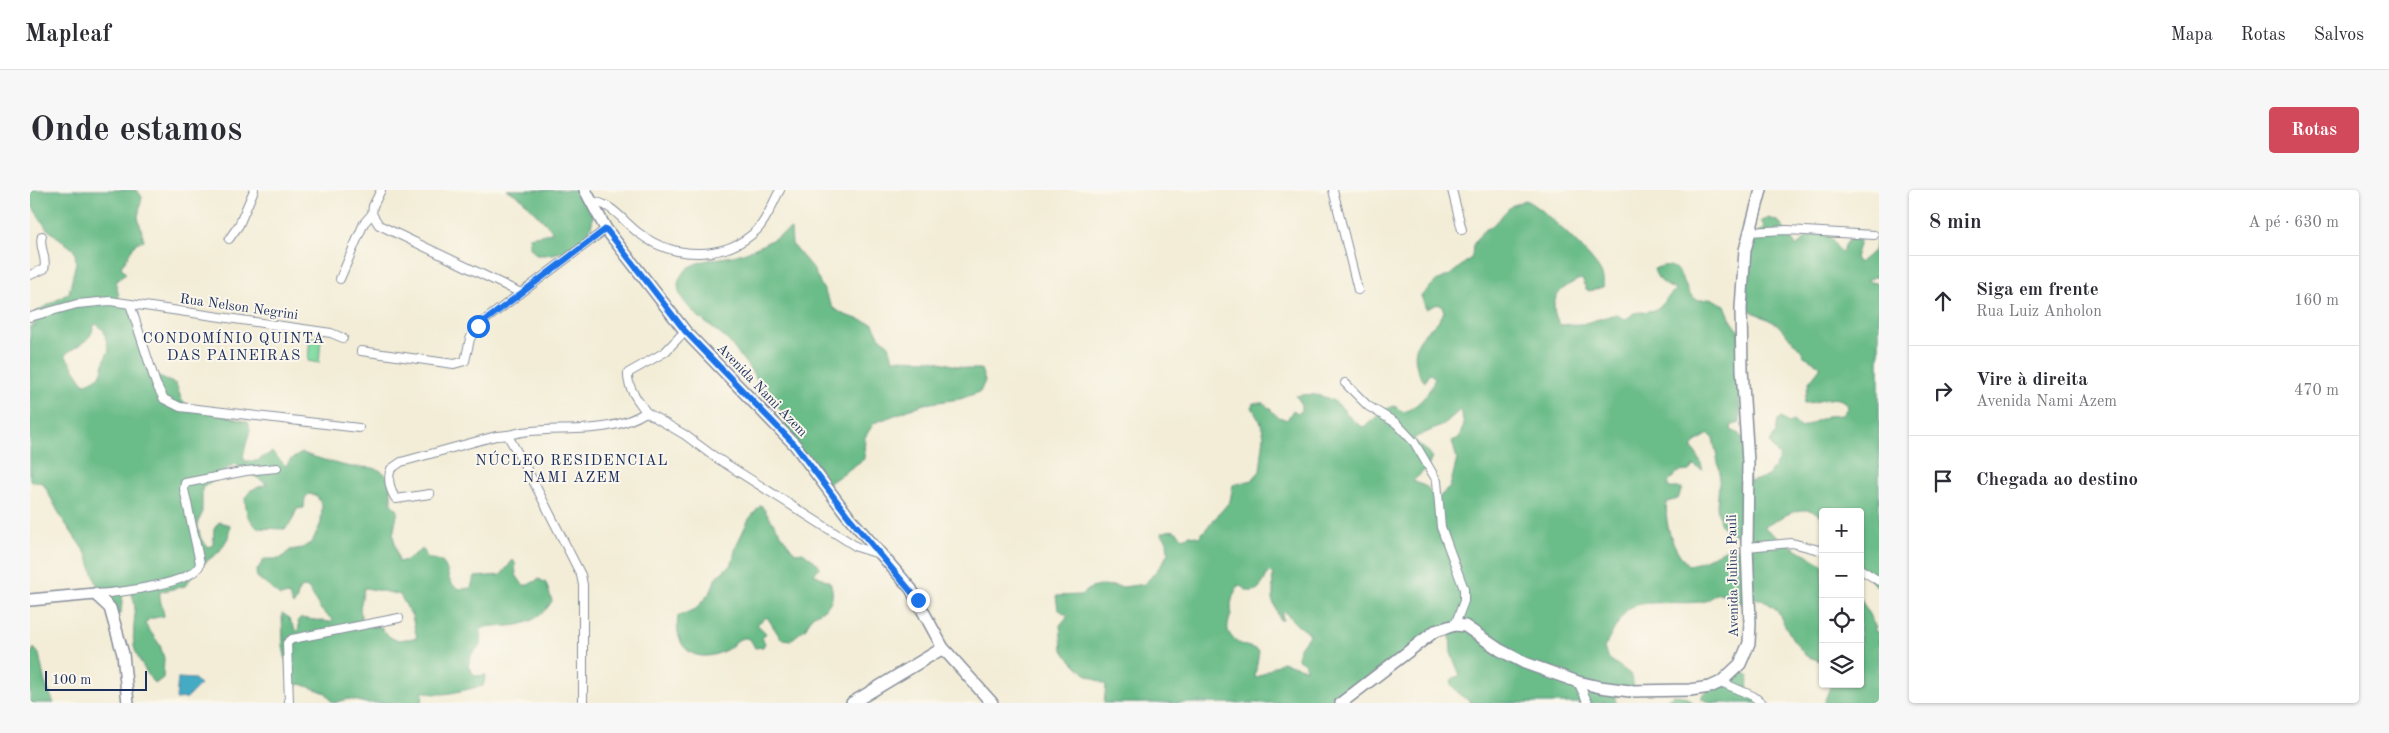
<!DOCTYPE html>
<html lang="pt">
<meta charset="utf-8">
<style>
:root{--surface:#fff;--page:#f7f7f7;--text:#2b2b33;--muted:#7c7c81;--line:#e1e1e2;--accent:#d1495b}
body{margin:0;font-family:"Old Standard TT",serif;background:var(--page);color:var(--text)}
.controls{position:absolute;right:15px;bottom:15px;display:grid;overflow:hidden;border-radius:5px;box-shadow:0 1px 4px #0004}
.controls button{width:45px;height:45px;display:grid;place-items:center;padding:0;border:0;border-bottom:1px solid var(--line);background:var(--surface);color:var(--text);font:25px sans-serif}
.scale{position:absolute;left:15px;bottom:12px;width:102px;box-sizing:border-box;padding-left:5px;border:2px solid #1b2f5e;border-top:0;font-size:14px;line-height:18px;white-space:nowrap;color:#1b2f5e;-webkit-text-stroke:4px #fbf7ec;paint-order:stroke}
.stop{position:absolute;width:15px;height:15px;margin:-11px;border:4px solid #1a73e8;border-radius:50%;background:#fff}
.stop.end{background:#1a73e8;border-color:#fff;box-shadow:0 1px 5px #0008}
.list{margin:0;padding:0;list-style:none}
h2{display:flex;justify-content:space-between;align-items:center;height:65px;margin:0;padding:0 20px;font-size:21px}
h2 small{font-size:16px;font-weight:400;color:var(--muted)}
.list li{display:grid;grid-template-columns:32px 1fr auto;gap:15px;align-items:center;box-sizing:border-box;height:90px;padding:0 20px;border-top:1px solid var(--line)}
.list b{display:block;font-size:19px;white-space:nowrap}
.list p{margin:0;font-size:16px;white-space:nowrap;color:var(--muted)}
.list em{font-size:16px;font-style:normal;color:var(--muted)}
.icon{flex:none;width:28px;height:28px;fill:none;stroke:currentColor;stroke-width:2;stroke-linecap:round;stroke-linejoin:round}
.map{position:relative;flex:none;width:1849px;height:513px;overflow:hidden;border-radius:5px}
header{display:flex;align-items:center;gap:30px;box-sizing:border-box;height:70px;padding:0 25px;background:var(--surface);border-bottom:1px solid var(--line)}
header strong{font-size:24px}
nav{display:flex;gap:28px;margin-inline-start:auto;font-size:18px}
.intro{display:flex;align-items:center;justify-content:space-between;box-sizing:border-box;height:120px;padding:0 30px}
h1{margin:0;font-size:35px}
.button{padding:12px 22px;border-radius:5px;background:var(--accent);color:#fff;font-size:18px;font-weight:700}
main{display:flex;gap:30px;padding:0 30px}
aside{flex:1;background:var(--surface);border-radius:5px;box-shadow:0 1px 4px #0004}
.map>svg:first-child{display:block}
</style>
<header>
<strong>Mapleaf</strong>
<nav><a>Mapa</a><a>Rotas</a><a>Salvos</a></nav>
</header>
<div class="intro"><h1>Onde estamos</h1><a class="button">Rotas</a></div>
<main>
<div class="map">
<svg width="1849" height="513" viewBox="0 0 1849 513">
<rect width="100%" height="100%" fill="#fbf7ec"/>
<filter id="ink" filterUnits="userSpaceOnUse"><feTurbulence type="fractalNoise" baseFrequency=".02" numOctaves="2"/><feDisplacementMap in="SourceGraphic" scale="10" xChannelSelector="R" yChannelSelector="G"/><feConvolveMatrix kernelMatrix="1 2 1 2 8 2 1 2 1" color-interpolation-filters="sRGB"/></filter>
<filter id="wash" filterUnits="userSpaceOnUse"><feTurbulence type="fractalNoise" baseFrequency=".0096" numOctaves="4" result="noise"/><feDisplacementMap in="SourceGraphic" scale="20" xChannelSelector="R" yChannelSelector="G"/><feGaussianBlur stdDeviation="1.12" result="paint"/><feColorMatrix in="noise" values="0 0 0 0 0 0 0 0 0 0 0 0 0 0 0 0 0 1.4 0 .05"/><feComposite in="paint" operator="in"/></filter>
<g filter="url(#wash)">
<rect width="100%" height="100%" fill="#f3edd7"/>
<polygon fill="#83dca2" stroke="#4f8680" points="280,147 291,148 289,173 278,171"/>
<g fill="#6abc88" stroke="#427673" fill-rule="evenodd">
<path d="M0,0H107L112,7L108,27L114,50L106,53L91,77L96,84L86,91L89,109L101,121L105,144L121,184L146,194L152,211L159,216L218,232L220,240L213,266L215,271H227L242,262L256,276L260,270L272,263C288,268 305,274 321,277C333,278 345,275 355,284C362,290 361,305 361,314L368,320L363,345L369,372L376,370L393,359L398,369C426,368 410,391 429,399L441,398L444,387L471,385L483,370L485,373L486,385L493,395H498L509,389L516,393L522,411C513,427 497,435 479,436C469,437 461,434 451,439L450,456L442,463L438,476L445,486L456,485L453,496C434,499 411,509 393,501L392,513H336L319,509L303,513L296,503L271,494L267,495L262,502L253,456L252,423L258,427L266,441L269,438L268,430L270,428L301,432L303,430L291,420L278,398L273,397L269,400L266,412L263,415L258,404L250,406L227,387L226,382L234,369H250L260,360L272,358L282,352L291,333L292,316L287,306L279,304L275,308L274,318L267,319L262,331L255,339L227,338L217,325L215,308L221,300L237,294L205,274L184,286L183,291L172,298V324L167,334L171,349L178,357L183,355L184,339L189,332L200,335L198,348L189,362L169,377L155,396L130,402C129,410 133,417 134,426L119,429L115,434L130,455L134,468L133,488L125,494L122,491C116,481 109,471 105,460C99,442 113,410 96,397L93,400L91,424L86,425L73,413L57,365L31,327L13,293L0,291V136H6L0,129L2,124L39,103L46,72L45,63L43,59L17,39L0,13ZM67,134L74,141L79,161C67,179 82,183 54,194L35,165C41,158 64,151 63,136ZM334,398C337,398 368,404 370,405L382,426L387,448L366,450L360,447L349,436L332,434L330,418Z"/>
<path d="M477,0H553C556,7 564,18 563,25C562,56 531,66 506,65L500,57L499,47L521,43L522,40L490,7Z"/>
<path d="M1495,10C1512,17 1559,63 1569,79C1573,85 1574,91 1573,97L1559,101L1556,99L1553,90L1550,89C1528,99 1516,111 1530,135L1552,134L1586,124L1595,130L1604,123L1626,120L1645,100C1636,95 1627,91 1624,79C1662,61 1647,122 1680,108L1695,115L1701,130L1709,141L1710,233L1702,235L1701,240L1710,244L1714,249L1720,292L1738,286L1750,268L1740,253L1746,242L1748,229L1751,228L1758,233L1763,231L1771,238L1797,226L1812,225L1818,217C1809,200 1789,214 1774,213L1779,192L1790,178V175L1774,166L1771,160L1747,134L1721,121L1714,112L1719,51L1735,37L1731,31L1739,28L1749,32L1767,57C1774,46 1784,44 1796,42L1811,63L1817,52L1829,45L1830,51L1825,68L1829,73L1844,60L1849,40V84L1837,91L1849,94V399L1830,379V322H1793V327C1772,310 1753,328 1734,337C1752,353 1773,361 1793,375V472L1776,466L1762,448L1746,419L1732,409H1722L1712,414L1698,405L1688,403C1682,405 1681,410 1675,411C1657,416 1607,407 1596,421C1587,432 1581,446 1574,458L1578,468L1600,484L1604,497L1585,507L1586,513H1439L1441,512L1430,505L1421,494L1422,489L1430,485L1421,463L1420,445L1414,438L1299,513H1074L1076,495L1054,483L1036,465L1032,458L1030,435L1038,426L1028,419L1026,406L1051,405L1061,398L1073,395L1093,397L1115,394L1132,374L1138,363L1137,351L1131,343C1142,339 1145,339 1153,348L1160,345L1169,347L1200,311L1203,295L1222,290L1230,281L1234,246L1231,233L1222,217L1223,213H1234L1247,226L1257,230L1263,220L1268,223L1271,221V213L1266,206C1281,202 1302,206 1313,219C1320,227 1323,232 1333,237C1345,231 1350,219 1364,216L1374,222C1389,216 1400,203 1405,188L1399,183L1395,192C1385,182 1381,160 1391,148C1398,138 1410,134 1414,121L1412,117L1408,114L1396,119L1391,106L1406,91L1420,85L1442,67L1443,55L1452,42L1463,35L1481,16ZM1430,220L1434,234L1429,248L1422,251L1427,269L1420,297L1406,310L1397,297L1383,291L1398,277L1402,267C1398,258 1387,257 1384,248L1413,235ZM1679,244L1683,248L1690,282L1687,316L1690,333L1696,341L1714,348L1720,360C1693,351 1682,372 1658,375C1642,358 1634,334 1637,312L1648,309L1652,298H1639C1636,291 1644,287 1648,282L1659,281L1664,276L1673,280L1669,268L1662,258L1667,251ZM1239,381L1243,385C1241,394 1245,400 1242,409L1250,430H1253L1252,424L1254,421L1268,436L1280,443C1276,452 1266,457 1268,469L1275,473L1276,479L1252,472L1226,488L1225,486L1229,461C1223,457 1217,457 1211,454C1197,445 1195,440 1201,425C1202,421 1200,415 1202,410C1203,405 1206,400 1208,395C1212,396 1215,400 1219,401C1231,403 1235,388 1239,381Z"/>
<path d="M761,39L762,54L783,79L803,118L815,125L843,134L849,146L859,155L863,169L902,170L939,179H951L955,191L950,202L930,209L894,214L844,233L835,247L834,269L798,294C790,285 761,257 757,249C755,242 756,233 754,226C750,218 744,212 738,205C726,188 714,170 700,153C687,138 630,108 654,82C667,67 692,70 710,64C728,58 744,49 761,39Z"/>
<path d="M731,315L762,360L766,363L773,362L788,374L789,378L784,384L800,392C807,410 798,419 782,426L776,438L761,450L751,449L737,427L727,434L736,443L732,448L735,453L733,457L725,458C722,453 721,448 715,448C706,448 703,457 696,460C666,476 643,459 648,426L666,419L681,401L686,387L702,374L706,356L719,329Z"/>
<polygon points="1830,407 1846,438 1844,440 1849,443 1849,513 1794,513 1801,494 1830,494"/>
<polygon points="4,458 9,464 15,493 24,513 0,513 0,466"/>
<path d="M1713,482L1719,486C1715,500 1719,503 1729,513H1682L1672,509V505C1684,495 1698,486 1713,482Z"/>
<path d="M1643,505C1651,505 1658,506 1663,513H1633Z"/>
</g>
<polygon fill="#45abc5" stroke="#306d92" points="148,488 165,489 170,495 157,508 146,509"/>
</g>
<g filter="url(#ink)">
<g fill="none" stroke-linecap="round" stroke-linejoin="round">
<g stroke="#878e9a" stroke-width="10">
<g id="street">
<polyline points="1303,0 1328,100"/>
<polyline points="1422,0 1432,40"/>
<path d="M560,11C583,13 592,31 610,44C643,69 695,71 727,40C737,30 743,12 750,0"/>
<polyline points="342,24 349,35 491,103"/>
<polyline points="1718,42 1757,40 1844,45"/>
<polyline points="199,49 209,35 224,0"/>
<path d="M0,85L14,79C18,68 8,57 12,46"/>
<polyline points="310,89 334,33 342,24 343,16 351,0"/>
<polyline points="100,114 126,194 134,209 150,217 329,238"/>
<polyline points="0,127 47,114 80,111 301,143 313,148"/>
<polyline points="331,161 424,174 435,171 440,149 447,136 576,39"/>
<polyline points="1315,193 1338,216 1366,233 1384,252 1407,291 1411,337 1434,399 1434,411 1425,435"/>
<polyline points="616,222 655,245 682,265 827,357 849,364"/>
<polyline points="478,246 499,283 551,385 553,395 553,513"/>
<path d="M400,304L366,309C360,301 357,288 361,279L371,272L466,246C476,246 483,244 492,242C533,236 579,246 616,222C608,210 597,198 598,183L635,162L655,141"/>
<polyline points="1717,357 1762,353 1793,361"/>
<polyline points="1830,379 1849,391"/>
<path d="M65,404C84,403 168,394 170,373L154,299L155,293L216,281L247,278"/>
<polyline points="1548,492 1558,513"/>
<polyline points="1691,492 1723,506 1732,513"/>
<polyline points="259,513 257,453 262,449 369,428"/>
</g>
</g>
<g stroke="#878e9a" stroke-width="14">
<g id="secondary">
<polyline points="555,0 576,39 655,141 765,255 818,326 881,399 913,458 962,513"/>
<polyline points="0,410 65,404 80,418 93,464 98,513"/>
<polyline points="822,513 913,458"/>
<polyline points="1311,513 1405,441 1425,435 1435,436 1470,460 1495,473 1548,492 1570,497 1600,501 1660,500 1680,497 1691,492 1710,474 1719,453 1720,433 1717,357 1718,272 1712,179 1711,118 1715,60 1731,0"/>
</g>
</g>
<use href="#street" stroke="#fff" stroke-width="8"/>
<use href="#secondary" stroke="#fff" stroke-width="11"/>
</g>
</g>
<g fill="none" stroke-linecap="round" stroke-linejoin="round" filter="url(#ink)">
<polyline stroke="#1a73e8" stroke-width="6" points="448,136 576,39 655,141 765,255 818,326 888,410"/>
</g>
<g text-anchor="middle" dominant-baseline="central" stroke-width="4" stroke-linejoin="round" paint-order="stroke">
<g font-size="14" fill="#1b2f5e" stroke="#fbf7ec">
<text transform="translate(209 117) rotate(8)">Rua Nelson Negrini</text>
<text transform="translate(732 200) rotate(46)">Avenida Nami Azem</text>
<text transform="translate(1703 386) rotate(-91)">Avenida Julius Pauli</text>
</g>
<g font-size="15" letter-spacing="1" fill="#1b2f5e" stroke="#fbf7ec">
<text x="204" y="149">CONDOMÍNIO QUINTA<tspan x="204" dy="17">DAS PAINEIRAS</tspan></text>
<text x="542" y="271">NÚCLEO RESIDENCIAL<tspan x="542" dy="17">NAMI AZEM</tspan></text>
</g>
</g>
</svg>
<div class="controls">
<button>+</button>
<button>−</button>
<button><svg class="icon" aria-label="locate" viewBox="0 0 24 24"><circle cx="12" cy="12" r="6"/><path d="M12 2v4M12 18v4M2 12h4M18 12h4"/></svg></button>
<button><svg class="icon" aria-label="layers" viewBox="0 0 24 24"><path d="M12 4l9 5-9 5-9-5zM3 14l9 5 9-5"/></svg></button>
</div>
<div class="scale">100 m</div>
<div class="stop" style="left:448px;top:136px"></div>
<div class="stop end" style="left:888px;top:410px"></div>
</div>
<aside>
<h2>8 min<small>A pé · 630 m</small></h2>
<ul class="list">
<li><svg class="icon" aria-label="ahead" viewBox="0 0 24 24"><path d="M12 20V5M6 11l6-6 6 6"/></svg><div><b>Siga em frente</b><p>Rua Luiz Anholon</p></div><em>160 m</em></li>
<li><svg class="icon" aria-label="right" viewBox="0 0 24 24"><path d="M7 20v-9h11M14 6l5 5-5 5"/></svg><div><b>Vire à direita</b><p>Avenida Nami Azem</p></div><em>470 m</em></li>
<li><svg class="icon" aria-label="arrive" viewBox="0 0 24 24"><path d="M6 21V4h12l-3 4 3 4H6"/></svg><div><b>Chegada ao destino</b></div></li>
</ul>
</aside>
</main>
